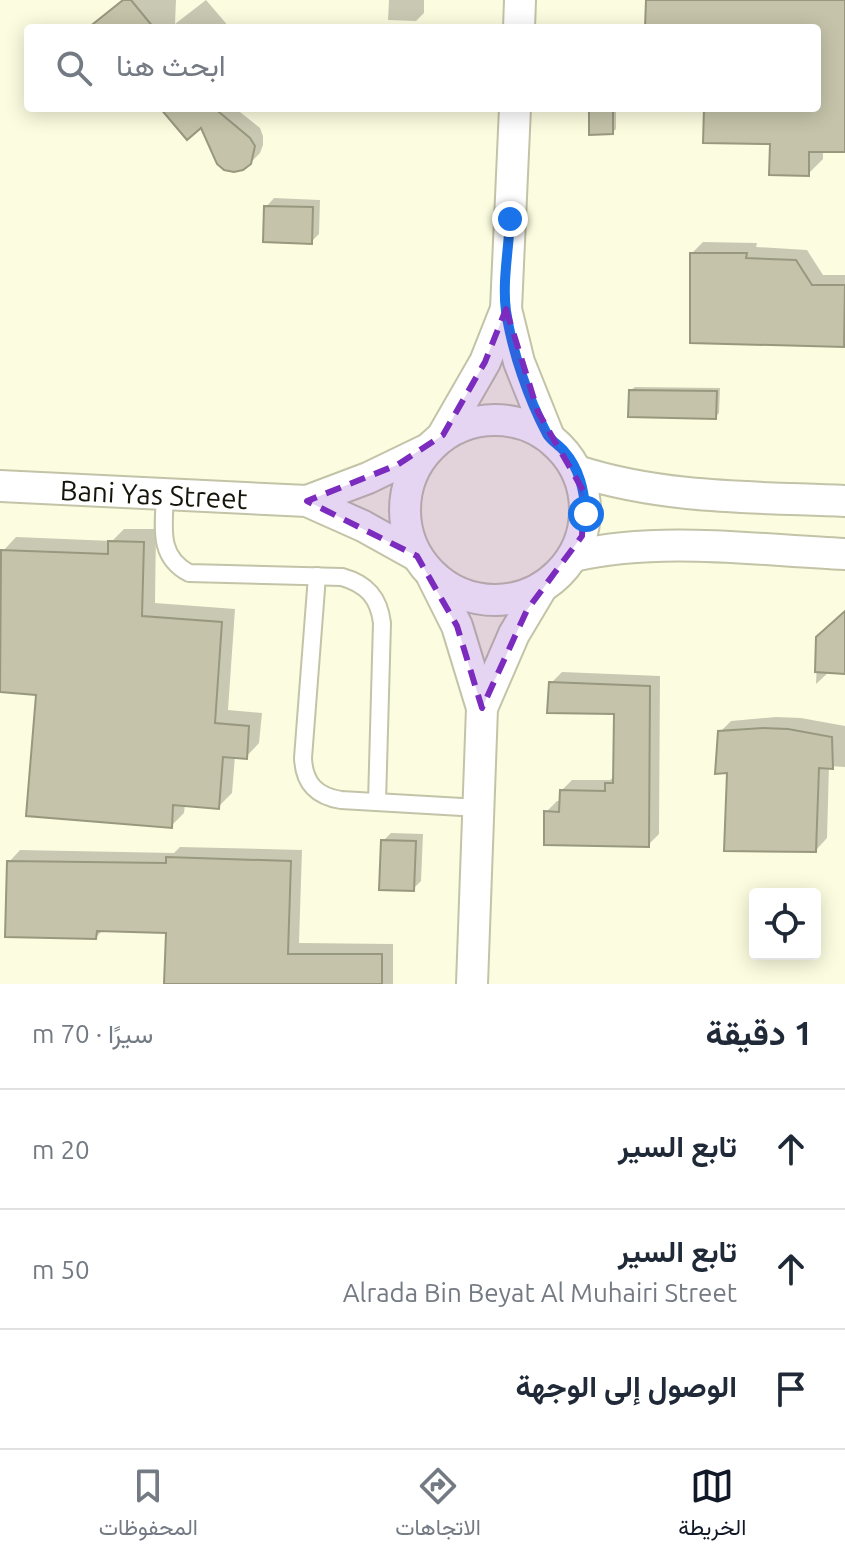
<!DOCTYPE html>
<html lang="ar">
<meta charset="utf-8">
<style>
:root{--surface:#fff;--page:#f6f6f7;--text:#1f2937;--muted:#747a83;--line:#e0e1e3;--accent:#111827}
body{margin:0;font-family:Ubuntu,Vazirmatn,sans-serif;background:var(--page);color:var(--text);direction:rtl}
.controls{position:absolute;right:24px;bottom:24px;display:grid;overflow:hidden;border-radius:8px;box-shadow:0 4px 20px #0003}
.controls button{width:72px;height:72px;display:grid;place-items:center;padding:0;border:0;border-bottom:2px solid var(--line);background:var(--surface);color:var(--text);font:40px sans-serif}
.stop{position:absolute;width:24px;height:24px;margin:-18px;border:6px solid #1a73e8;border-radius:50%;background:#fff}
.stop.end{background:#1a73e8;border-color:#fff;box-shadow:0 2px 8px #0008}
.list{margin:0;padding:0;list-style:none}
h2{display:flex;justify-content:space-between;align-items:center;height:104px;margin:0;padding:0 32px;font-size:34px}
h2 small{font-size:26px;font-weight:400;color:var(--muted)}
.list li{display:grid;grid-template-columns:52px 1fr auto;gap:24px;align-items:center;box-sizing:border-box;height:120px;padding:0 32px;border-top:2px solid var(--line)}
.list b{display:block;font-size:30px;white-space:nowrap}
.list p{margin:0;font-size:26px;white-space:nowrap;color:var(--muted)}
.list em{font-size:26px;font-style:normal;color:var(--muted)}
.icon{flex:none;width:44px;height:44px;fill:none;stroke:currentColor;stroke-width:2;stroke-linecap:round;stroke-linejoin:round}
.map{position:relative;flex:none;width:845px;height:984px;overflow:hidden;direction:ltr}
.search{position:absolute;background:var(--surface);box-shadow:0 4px 20px #0003;left:24px;right:24px;top:24px;height:88px;display:flex;align-items:center;gap:20px;box-sizing:border-box;padding:0 28px;border-radius:8px;color:var(--muted);font-size:30px}
.sheet{height:464px;background:var(--surface)}
nav{display:flex;justify-content:space-around;align-items:center;box-sizing:border-box;height:112px;border-top:2px solid var(--line);background:var(--surface);font-size:22px;color:var(--muted)}
nav a{display:grid;justify-items:center;gap:4px}
nav .on{color:var(--accent)}
.map>svg:first-child{display:block}
</style>
<div class="map">
<svg width="845" height="984" viewBox="0 0 845 984">
<rect width="100%" height="100%" fill="#fcfce0"/>
<g fill="#0003">
<polygon points="123,0 176,0 175,24 206,0 230,28 89,28"/>
<polygon points="389,0 424,0 424,13 416,21 388,20"/>
<polygon points="648,0 845,0 845,150 823,150 823,159 808,174 772,142 706,108 817,108 817,28 647,28"/>
<polygon points="163,108 235,108 260,128 263,136 263,145 260,153 250,163 202,124"/>
<polygon points="591,108 616,108 616,129 613,132"/>
<polygon points="274,198 320,200 319,234 311,242 266,207"/>
<polygon points="703,242 757,243 756,247 807,250 823,275 845,275 845,344 843,345 692,253"/>
<polygon points="635,387 720,388 719,413 715,417 631,390"/>
<polygon points="124,529 156,529 155,603 235,609 228,710 262,713 259,743 246,757 235,756 232,793 218,807 185,804 184,813 171,826 38,694 0,690 3,551 16,537 112,541"/>
<polygon points="845,617 845,662 843,659 816,684 818,638"/>
<polygon points="562,672 660,676 659,834 648,845 546,812 557,801 561,801 562,790 572,780 610,780 615,776 616,712 551,683"/>
<polygon points="776,717 801,718 845,726 845,767 829,766 827,838 816,850 729,771 720,732 731,721"/>
<polygon points="391,833 423,834 421,881 413,889 383,841"/>
<polygon points="180,847 302,850 299,943 393,944 393,984 166,984 168,931 104,929 96,937 9,862 20,850 174,853"/>
</g>
<g fill="#c5c4aa" stroke="#98987f" stroke-width="2">
<polygon points="123,0 131,0 154,28 88,28"/>
<polygon points="646,0 845,0 845,152 809,152 809,176 769,175 770,144 703,143 704,108 817,108 817,28 645,28"/>
<polygon points="160,108 224,108 219,112 250,138 255,146 251,164 243,170 234,172 224,170 217,164 201,128 187,140"/>
<polygon points="589,108 613,108 613,134 589,135"/>
<polygon points="264,206 313,207 312,244 263,242"/>
<polygon points="690,253 747,253 746,258 796,260 812,285 845,285 844,347 690,343"/>
<polygon points="629,390 717,391 716,419 628,417"/>
<polygon points="108,541 144,542 142,616 222,622 215,723 249,726 247,759 223,757 219,809 173,805 172,828 26,816 36,695 0,692 1,550 108,554"/>
<polygon points="845,611 845,674 815,672 816,637"/>
<polygon points="549,682 650,686 649,847 544,845 544,811 559,812 560,790 605,791 605,783 613,783 614,714 547,713"/>
<polygon points="763,728 788,729 832,737 833,769 819,768 816,852 724,851 727,773 715,774 718,731"/>
<polygon points="381,840 416,841 414,891 379,890"/>
<polygon points="166,857 291,861 288,954 382,954 382,984 164,984 166,933 97,931 96,939 5,937 7,861 166,863"/>
</g>
<g fill="none" stroke-linecap="round" stroke-linejoin="round">
<g stroke="#c3c3a8" stroke-width="20">
<g id="service">
<path d="M165,495C164,526 157,556 189,573L342,577C367,584 379,598 382,623L377,802"/>
<path d="M317,576L303,758C304,783 316,796 341,800L479,808"/>
</g>
</g>
<g stroke="#c3c3a8" stroke-width="34">
<g id="minor">
<polyline points="519,28 520,0"/>
<polyline points="515,108 506,309 519,362 549,437"/>
<circle cx="495" cy="510" r="90"/>
<polyline points="443,435 485,362 506,309"/>
<path d="M577,471C664,499 754,497 845,501"/>
<path id="s1" d="M0,486L307,501L363,526L417,556"/>
<polyline points="307,501 368,478 426,450"/>
<path d="M573,556C662,536 755,550 845,554"/>
<polyline points="432,576 457,626 482,708 472,984"/>
<polyline points="482,708 514,634 542,587"/>
</g>
</g>
<use href="#service" stroke="#fff" stroke-width="16"/>
<use href="#minor" stroke="#fff" stroke-width="30"/>
</g>
<g fill="none" stroke-linecap="round" stroke-linejoin="round">
<path stroke="#1a73e8" stroke-width="10" d="M510,219C509,248 502,282 506,311C512,351 528,398 547,434C551,441 559,445 564,451C580,469 584,491 586,514"/>
</g>
<path fill="#7b2cbf" fill-opacity="0.2" stroke="#7b2cbf" stroke-width="6" stroke-dasharray="16 10" stroke-linejoin="round" d="M506,309L538,412L584,492L582,536L527,610L482,708L457,626L417,556L307,501L397,465L443,435L485,362Z"/>
<g text-anchor="middle" dominant-baseline="central" stroke-width="8" stroke-linejoin="round" paint-order="stroke">
<g font-size="28" fill="#15150b" stroke="#fff">
<text stroke="none"><textPath href="#s1" startOffset="154">Bani Yas Street</textPath></text>
</g>
</g>
</svg>
<div class="controls">
<button><svg class="icon" aria-label="locate" viewBox="0 0 24 24"><circle cx="12" cy="12" r="6"/><path d="M12 2v4M12 18v4M2 12h4M18 12h4"/></svg></button>
</div>
<div class="stop" style="left:586px;top:514px"></div>
<div class="stop end" style="left:510px;top:219px"></div>
<div class="search"><svg class="icon" aria-label="search" viewBox="0 0 24 24"><circle cx="10" cy="10" r="6"/><path d="M15 15l6 6"/></svg>ابحث هنا</div>
</div>
<section class="sheet">
<h2>1 دقيقة<small>سيرًا · 70 m</small></h2>
<ul class="list">
<li><svg class="icon" aria-label="ahead" viewBox="0 0 24 24"><path d="M12 20V5M6 11l6-6 6 6"/></svg><div><b>تابع السير</b></div><em>20 m</em></li>
<li><svg class="icon" aria-label="ahead" viewBox="0 0 24 24"><path d="M12 20V5M6 11l6-6 6 6"/></svg><div><b>تابع السير</b><p>Alrada Bin Beyat Al Muhairi Street</p></div><em>50 m</em></li>
<li><svg class="icon" aria-label="arrive" viewBox="0 0 24 24"><path d="M6 21V4h12l-3 4 3 4H6"/></svg><div><b>الوصول إلى الوجهة</b></div></li>
</ul>
</section>
<nav>
<a class="on"><svg class="icon" aria-label="map" viewBox="0 0 24 24"><path d="M3 6l6-2 6 2 6-2v14l-6 2-6-2-6 2zM9 4v14M15 6v14"/></svg>الخريطة</a>
<a><svg class="icon" aria-label="directions" viewBox="0 0 24 24"><path d="M12 3l9 9-9 9-9-9zM9 14v-3h6M13 9l2 2-2 2"/></svg>الاتجاهات</a>
<a><svg class="icon" aria-label="saved" viewBox="0 0 24 24"><path d="M7 4h10v16l-5-4-5 4z"/></svg>المحفوظات</a>
</nav>
